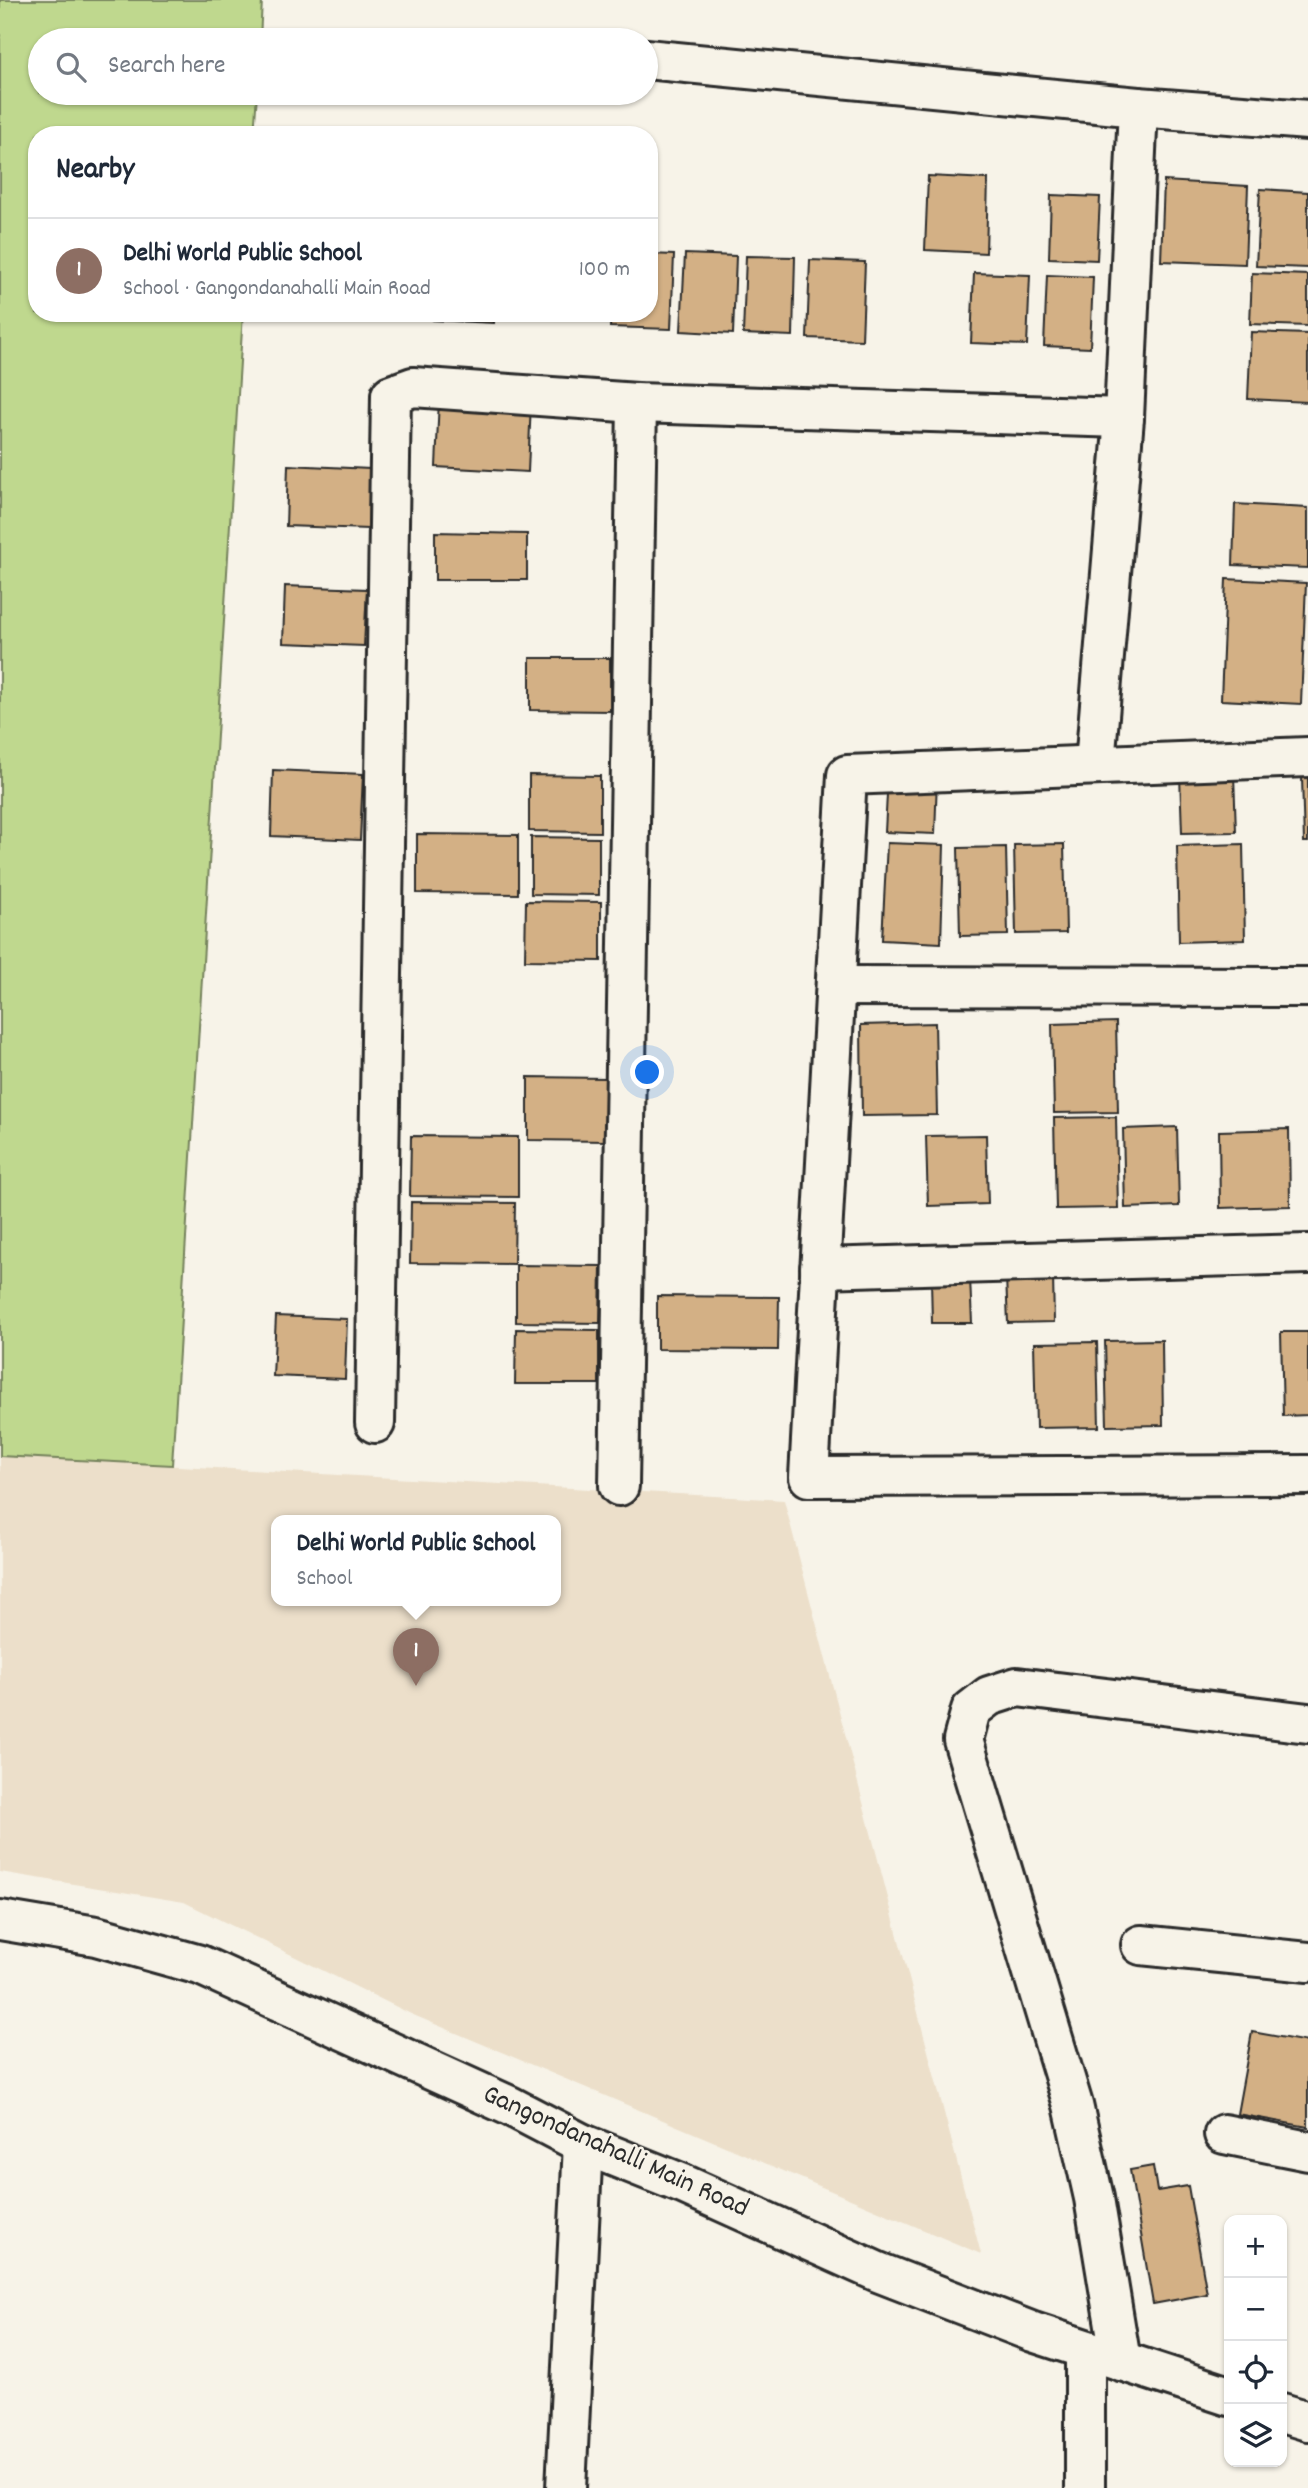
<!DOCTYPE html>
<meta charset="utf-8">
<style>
:root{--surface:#fff;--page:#f2f2f3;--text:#1f2937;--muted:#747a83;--line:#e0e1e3;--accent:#2b2b2b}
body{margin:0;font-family:Dekko,sans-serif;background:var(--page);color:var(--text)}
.controls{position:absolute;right:21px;bottom:21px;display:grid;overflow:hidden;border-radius:14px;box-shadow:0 2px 5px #0004}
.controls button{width:63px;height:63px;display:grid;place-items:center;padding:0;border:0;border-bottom:2px solid var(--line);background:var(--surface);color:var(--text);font:35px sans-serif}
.you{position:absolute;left:648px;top:1073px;width:24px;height:24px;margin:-18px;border:5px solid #fff;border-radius:50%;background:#1a73e8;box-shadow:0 0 0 10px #1a73e833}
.badge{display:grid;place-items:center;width:46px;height:46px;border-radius:50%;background:var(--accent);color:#fff;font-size:23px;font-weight:700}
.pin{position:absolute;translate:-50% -58px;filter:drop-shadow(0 2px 4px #0008)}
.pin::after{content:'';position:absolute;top:37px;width:24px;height:21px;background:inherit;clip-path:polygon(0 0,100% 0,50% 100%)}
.popup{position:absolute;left:271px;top:1515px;width:290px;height:91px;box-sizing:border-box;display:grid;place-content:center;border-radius:14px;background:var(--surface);filter:drop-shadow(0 2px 5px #0005);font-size:23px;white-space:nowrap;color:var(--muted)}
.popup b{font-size:26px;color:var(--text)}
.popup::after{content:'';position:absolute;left:50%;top:100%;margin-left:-14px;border:14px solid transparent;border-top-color:var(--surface)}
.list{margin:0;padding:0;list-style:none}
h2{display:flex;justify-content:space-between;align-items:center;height:91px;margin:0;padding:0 28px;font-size:30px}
h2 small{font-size:23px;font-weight:400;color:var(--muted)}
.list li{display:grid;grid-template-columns:46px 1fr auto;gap:21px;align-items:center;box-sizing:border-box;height:105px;padding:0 28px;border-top:2px solid var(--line)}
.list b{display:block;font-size:26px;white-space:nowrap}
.list p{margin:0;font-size:23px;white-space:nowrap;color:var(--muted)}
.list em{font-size:23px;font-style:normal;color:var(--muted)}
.icon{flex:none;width:38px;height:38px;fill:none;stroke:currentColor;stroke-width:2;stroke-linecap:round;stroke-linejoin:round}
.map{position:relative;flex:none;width:1308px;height:2488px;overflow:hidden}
.search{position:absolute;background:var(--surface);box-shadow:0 2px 5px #0004;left:28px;top:28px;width:630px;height:77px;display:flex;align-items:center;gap:18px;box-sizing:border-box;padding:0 24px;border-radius:38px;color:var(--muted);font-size:26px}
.panel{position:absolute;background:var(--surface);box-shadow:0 2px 5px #0004;left:28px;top:126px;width:630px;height:196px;border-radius:28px}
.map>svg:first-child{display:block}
</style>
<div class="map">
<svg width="1308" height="2488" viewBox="0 0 1308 2488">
<rect width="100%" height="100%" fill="#f7f3e8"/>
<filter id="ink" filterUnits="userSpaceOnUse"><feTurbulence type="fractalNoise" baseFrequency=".0143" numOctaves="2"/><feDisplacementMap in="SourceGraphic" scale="14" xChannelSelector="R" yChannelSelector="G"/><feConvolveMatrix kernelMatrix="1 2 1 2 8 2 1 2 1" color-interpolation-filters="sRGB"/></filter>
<g filter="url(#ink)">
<path fill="#ecdfca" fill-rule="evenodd" d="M0,1456L784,1500L981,2254L411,2014L184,1902L0,1872ZM276,1520H556V1600H276Z"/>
<polygon fill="#bfd88e" stroke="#75825c" stroke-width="2" points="0,0 262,0 260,40 40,40 40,93 257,93 254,135 37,135 37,313 243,313 172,1465 0,1456"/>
<g fill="#d3b085" stroke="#2b2b2b" stroke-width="2">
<polygon points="928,176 988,179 986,253 925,250"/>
<polygon points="1164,181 1248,186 1245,264 1161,261"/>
<polygon points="1260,189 1308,192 1308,268 1256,266"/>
<polygon points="1051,195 1100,197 1097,260 1049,258"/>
<polygon points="649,254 674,255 671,329 610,327 611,313 649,313"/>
<polygon points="685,254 736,256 733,334 681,331"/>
<polygon points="746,256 795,257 793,336 743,334"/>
<polygon points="810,260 865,262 862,340 807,338"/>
<polygon points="974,273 1030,275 1027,345 971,343"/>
<polygon points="1252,273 1308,275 1308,326 1250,324"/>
<polygon points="1047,275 1093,277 1090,348 1044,346"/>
<polygon points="365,313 418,313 417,319 365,317"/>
<polygon points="434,313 494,313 494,323 433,320"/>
<polygon points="1251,332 1308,334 1308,402 1248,399"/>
<polygon points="439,398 531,402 528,472 436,467"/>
<polygon points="288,465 370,469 368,529 286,526"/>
<polygon points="1235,504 1308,508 1308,568 1233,565"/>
<polygon points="435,532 527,534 527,580 435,580"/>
<polygon points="1226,579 1306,583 1301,704 1221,700"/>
<polygon points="285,586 367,589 364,646 283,643"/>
<polygon points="530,658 610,658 610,711 530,710"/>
<polygon points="273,770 363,774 360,840 271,836"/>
<polygon points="1234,774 1236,832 1182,833 1180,775"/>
<polygon points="529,775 600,776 600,832 529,831"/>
<polygon points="888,775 937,778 935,834 885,832"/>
<polygon points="1302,778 1308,778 1308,842 1304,842"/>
<polygon points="417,834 518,835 518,894 417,893"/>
<polygon points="531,837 599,838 599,895 531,894"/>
<polygon points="887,843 944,845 941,943 882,940"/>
<polygon points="1064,844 1066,933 1016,934 1014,845"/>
<polygon points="1243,844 1245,940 1179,942 1177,846"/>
<polygon points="1006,847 1008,935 960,936 958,848"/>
<polygon points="526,901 601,902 601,961 525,960"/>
<polygon points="1116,1022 1118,1112 1054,1113 1052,1024"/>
<polygon points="935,1023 937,1115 862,1116 861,1025"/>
<polygon points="528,1077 607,1078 607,1141 528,1140"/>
<polygon points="1116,1117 1118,1208 1056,1209 1054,1118"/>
<polygon points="1177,1127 1179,1206 1125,1208 1123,1129"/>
<polygon points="1289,1129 1290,1206 1220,1208 1219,1131"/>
<polygon points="986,1135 988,1204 928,1206 926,1136"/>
<polygon points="411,1136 518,1137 518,1197 410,1196"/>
<polygon points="411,1202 515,1203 514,1264 410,1263"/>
<polygon points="516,1265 601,1266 600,1323 516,1322"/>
<polygon points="1053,1276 1054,1322 1008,1323 1006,1277"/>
<polygon points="931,1278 970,1278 972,1323 932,1323"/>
<polygon points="657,1296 779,1297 778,1350 657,1349"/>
<polygon points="276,1316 347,1319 345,1379 273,1376"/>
<polygon points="516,1329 599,1330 599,1384 515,1384"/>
<polygon points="1281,1332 1308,1332 1308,1415 1283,1416"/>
<polygon points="1162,1340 1163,1425 1107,1426 1105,1341"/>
<polygon points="1097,1342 1099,1427 1036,1428 1034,1343"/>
<polygon points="1252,2032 1308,2042 1308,2127 1237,2114"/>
<polygon points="1153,2166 1157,2191 1188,2186 1207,2294 1153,2304 1130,2170"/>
</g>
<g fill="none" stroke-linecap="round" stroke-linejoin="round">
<g stroke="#2b2b2b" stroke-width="44">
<g id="minor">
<polyline points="646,59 1138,107 1308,120"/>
<polyline points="1308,757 847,775 809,1477 1308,1475"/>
<polyline points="1095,764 1124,418 1138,107"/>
<polyline points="836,986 1308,987"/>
<polyline points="820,1268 1308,1254"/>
<polyline points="375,1423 391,395 413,387 637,403 1124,418"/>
<polyline points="619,1486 637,403"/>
<polyline points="1141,1945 1308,1962"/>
<polyline points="1224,2134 1308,2151"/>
<polyline points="1121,2361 1094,2198 1073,2105 963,1740 971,1710 989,1696 1017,1687 1308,1723"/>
<polyline points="566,2488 583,2144"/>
<polyline points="1085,2488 1085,2351"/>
</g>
</g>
<g stroke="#2b2b2b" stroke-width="44">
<g id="tertiary">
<polyline points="0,1920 96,1936 200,1965 510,2106 583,2144 683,2184 878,2272 1033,2332 1229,2396"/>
<polyline points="1282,2413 1308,2421"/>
</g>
</g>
<use href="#minor" stroke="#f7f3e8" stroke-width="38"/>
<use href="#tertiary" stroke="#f7f3e8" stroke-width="38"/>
</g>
</g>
<g text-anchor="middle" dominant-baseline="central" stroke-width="5" stroke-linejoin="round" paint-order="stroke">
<g font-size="28" fill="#2b2b2b" stroke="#f7f3e8">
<text transform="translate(615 2153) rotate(24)">Gangondanahalli Main Road</text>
</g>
</g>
</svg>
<div class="controls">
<button>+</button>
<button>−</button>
<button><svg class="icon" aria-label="locate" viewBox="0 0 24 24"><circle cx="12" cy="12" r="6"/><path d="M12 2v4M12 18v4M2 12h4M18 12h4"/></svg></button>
<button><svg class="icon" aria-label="layers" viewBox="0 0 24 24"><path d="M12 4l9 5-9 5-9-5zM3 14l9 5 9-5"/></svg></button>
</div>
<div class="you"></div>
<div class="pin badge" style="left:416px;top:1686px;background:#8d6e63">1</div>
<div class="popup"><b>Delhi World Public School</b>School</div>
<div class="search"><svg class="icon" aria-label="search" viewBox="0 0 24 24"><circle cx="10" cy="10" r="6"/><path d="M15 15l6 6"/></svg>Search here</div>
<section class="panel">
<h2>Nearby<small></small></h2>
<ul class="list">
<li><span class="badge" style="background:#8d6e63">1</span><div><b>Delhi World Public School</b><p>School · Gangondanahalli Main Road</p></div><em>100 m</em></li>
</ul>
</section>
</div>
